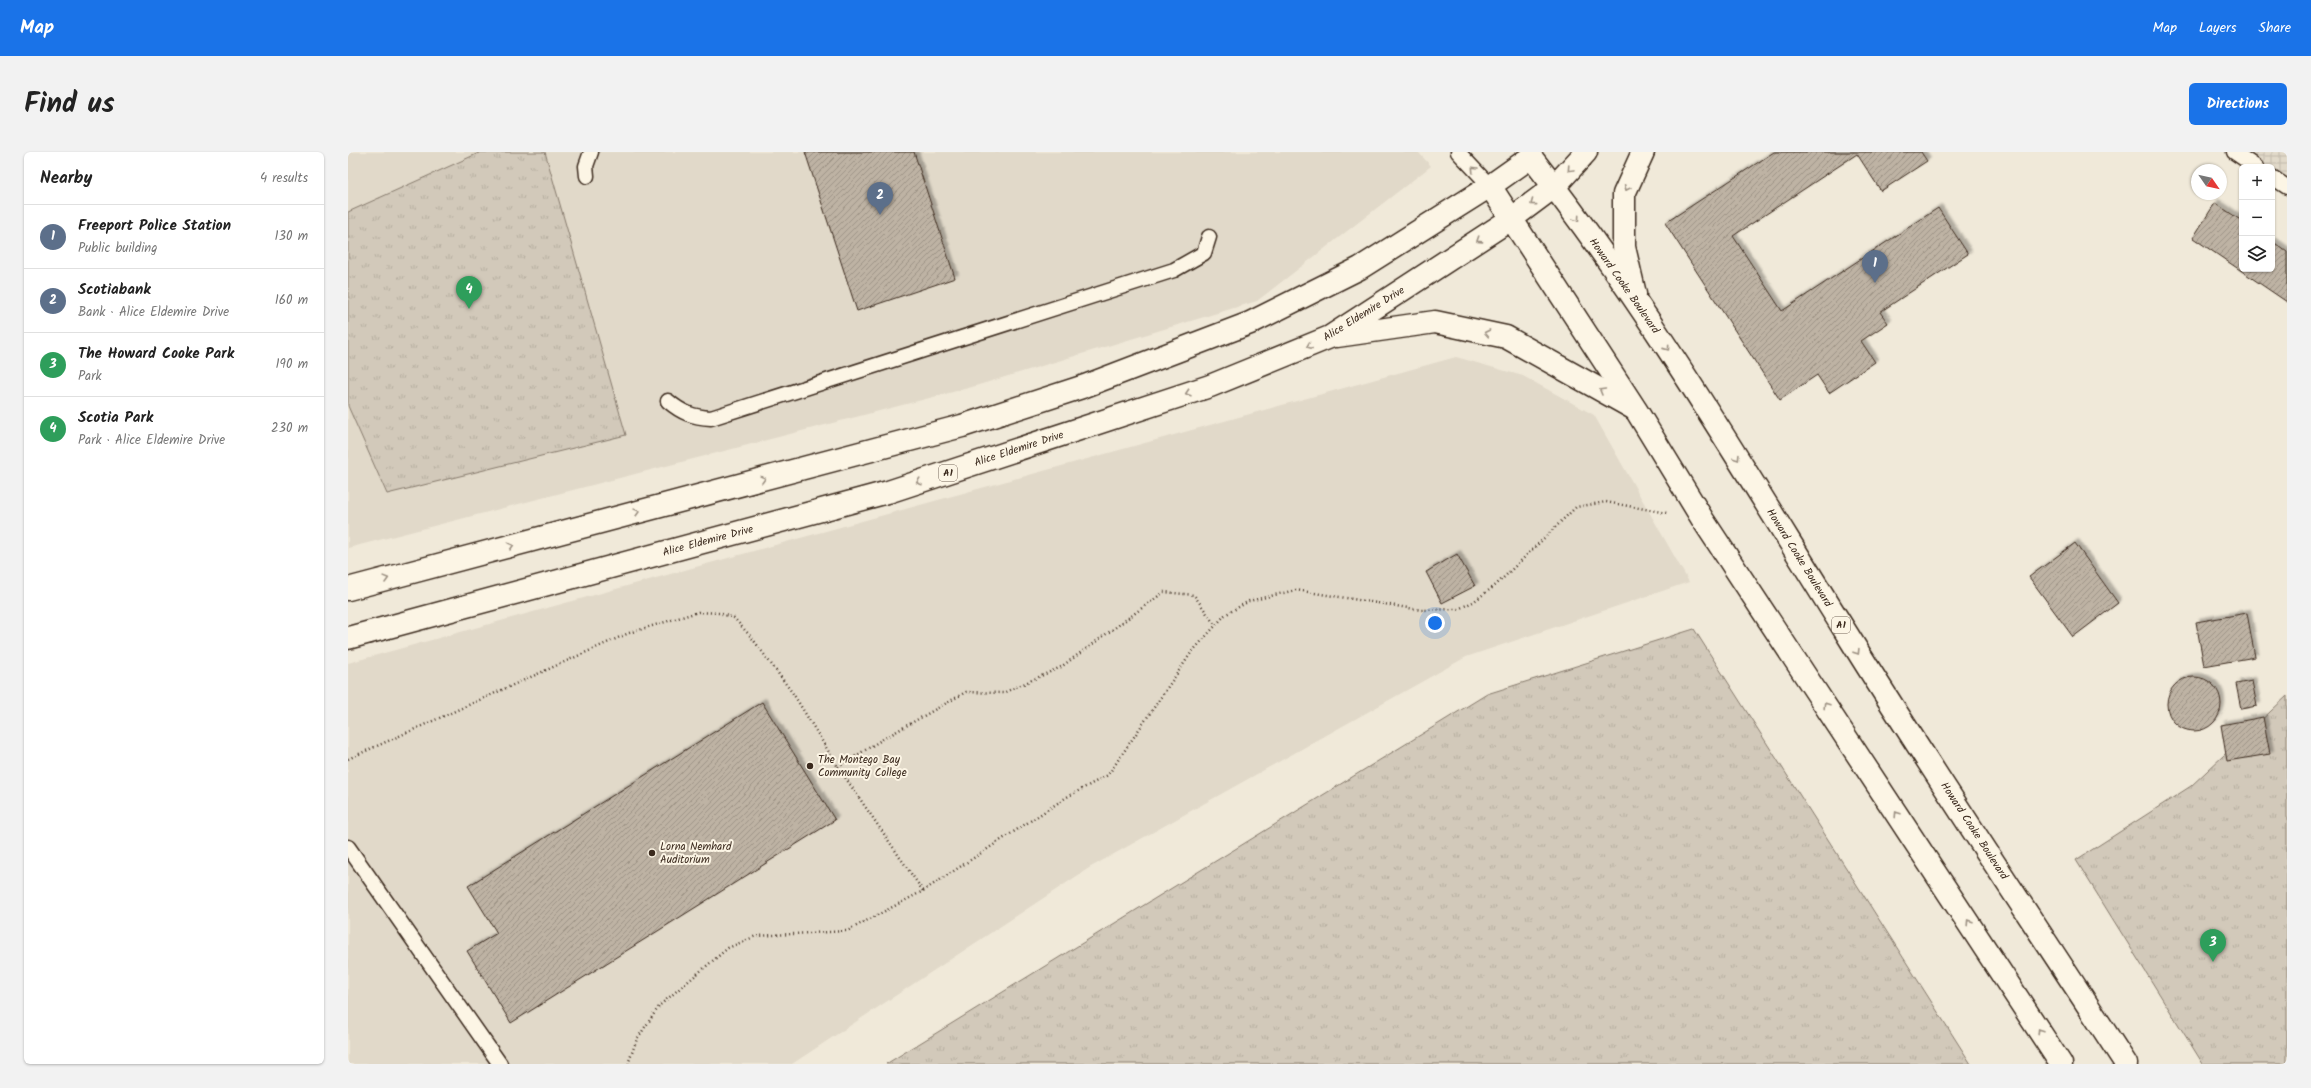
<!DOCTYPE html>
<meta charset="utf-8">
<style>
:root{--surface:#fff;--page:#f2f2f2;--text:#222;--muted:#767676;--line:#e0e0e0;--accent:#1a73e8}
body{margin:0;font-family:Kalam,sans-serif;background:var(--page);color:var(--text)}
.controls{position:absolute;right:12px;top:12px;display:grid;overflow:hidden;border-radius:6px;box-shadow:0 1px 3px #0004}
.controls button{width:36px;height:36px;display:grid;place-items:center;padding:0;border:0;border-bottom:1px solid var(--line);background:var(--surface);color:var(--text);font:20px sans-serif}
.compass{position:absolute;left:1843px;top:12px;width:36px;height:36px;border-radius:50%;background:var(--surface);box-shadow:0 1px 3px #0004;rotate:124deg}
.you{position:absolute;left:1087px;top:471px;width:14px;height:14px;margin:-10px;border:3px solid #fff;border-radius:50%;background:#1a73e8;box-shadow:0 0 0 6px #1a73e833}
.badge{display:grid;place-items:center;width:26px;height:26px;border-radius:50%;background:var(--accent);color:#fff;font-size:13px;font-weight:700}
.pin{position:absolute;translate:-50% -33px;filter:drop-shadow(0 1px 2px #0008)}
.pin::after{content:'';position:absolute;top:21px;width:14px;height:12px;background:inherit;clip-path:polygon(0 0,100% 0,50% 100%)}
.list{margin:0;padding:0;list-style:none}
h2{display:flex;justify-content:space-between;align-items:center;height:52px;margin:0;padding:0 16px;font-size:17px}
h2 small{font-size:13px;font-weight:400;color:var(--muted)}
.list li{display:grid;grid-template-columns:26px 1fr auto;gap:12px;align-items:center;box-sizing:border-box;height:64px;padding:0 16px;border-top:1px solid var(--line)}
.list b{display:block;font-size:15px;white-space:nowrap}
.list p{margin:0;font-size:13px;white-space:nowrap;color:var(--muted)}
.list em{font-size:13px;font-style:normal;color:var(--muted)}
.icon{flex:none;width:22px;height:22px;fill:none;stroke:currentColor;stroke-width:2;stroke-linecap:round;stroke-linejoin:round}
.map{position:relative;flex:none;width:1939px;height:912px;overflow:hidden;border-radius:6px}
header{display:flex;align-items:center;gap:24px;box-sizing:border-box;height:56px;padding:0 20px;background:var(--accent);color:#fff}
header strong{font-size:19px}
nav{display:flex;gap:22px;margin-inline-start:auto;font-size:14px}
.intro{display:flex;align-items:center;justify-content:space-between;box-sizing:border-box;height:96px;padding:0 24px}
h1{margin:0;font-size:28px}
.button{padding:10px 18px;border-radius:6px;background:var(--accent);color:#fff;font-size:14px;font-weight:700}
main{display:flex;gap:24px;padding:0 24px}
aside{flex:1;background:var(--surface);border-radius:6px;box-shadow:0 1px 3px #0004}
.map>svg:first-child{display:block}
</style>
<header>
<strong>Map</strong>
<nav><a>Map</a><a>Layers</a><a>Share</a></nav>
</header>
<div class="intro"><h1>Find us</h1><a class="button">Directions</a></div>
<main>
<aside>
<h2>Nearby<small>4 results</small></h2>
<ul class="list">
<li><span class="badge" style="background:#5c6f8a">1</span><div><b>Freeport Police Station</b><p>Public building</p></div><em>130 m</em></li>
<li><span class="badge" style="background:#5c6f8a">2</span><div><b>Scotiabank</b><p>Bank · Alice Eldemire Drive</p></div><em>160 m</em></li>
<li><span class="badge" style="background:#2e9e5b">3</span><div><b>The Howard Cooke Park</b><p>Park</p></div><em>190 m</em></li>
<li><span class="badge" style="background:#2e9e5b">4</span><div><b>Scotia Park</b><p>Park · Alice Eldemire Drive</p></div><em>230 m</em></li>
</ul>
</aside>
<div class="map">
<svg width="1939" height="912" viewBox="0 0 1939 912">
<defs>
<pattern id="industrial-grid" width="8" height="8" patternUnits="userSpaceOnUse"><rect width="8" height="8" fill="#e1d9c9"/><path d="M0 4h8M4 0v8" fill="none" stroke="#c2baac"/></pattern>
<pattern id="park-tufts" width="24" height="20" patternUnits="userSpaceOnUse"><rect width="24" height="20" fill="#d2c9ba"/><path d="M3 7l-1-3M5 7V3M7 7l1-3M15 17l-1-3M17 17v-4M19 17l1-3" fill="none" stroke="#b5ad9f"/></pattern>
<pattern id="building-hatch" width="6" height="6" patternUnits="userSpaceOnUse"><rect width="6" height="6" fill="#beb3a4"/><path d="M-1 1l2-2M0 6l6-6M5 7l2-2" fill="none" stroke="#9c9285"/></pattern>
<filter id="shadow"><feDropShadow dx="3.5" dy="-3.5" stdDeviation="1" flood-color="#0004"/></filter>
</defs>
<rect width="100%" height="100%" fill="#f0e9d9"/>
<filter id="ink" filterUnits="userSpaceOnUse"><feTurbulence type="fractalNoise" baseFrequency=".025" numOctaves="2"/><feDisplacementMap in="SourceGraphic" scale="8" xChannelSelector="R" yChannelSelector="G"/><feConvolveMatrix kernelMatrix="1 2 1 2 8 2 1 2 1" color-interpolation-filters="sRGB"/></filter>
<g filter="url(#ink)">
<g fill="#e1d9c9">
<polygon points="0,0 1070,0 1083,14 909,149 624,235 0,396"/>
<polygon points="1108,205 1175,224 1246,263 1341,430 1118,505 741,716 444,912 0,912 0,511"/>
</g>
<polygon fill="url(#industrial-grid)" points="1886,0 1939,0 1939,35 1924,25 1924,15 1908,15"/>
<g fill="url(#park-tufts)" stroke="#867a6c">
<polygon points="133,0 197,0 278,283 39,342 0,254 0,60"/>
<polygon points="1346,477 1623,912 538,912 1139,542"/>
<polygon points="1939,544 1939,912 1855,912 1728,708 1843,634"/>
</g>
<g fill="url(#building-hatch)" stroke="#3b2a1e" filter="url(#shadow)">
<polygon points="457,0 566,0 607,126 509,159"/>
<polygon points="1426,0 1573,0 1579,9 1533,39 1509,2 1385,84 1434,159 1590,56 1620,102 1532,160 1540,171 1513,189 1527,210 1481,241 1469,223 1432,248 1317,71"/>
<polygon points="1867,51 1894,69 1894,117 1924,117 1924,89 1939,100 1939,150 1845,86"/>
<polygon points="1727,391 1770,451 1725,485 1681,425"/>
<polygon points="1109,402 1127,434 1094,451 1078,420"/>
<polygon points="1899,461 1907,505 1856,514 1848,470"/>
<circle cx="1846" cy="552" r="27"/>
<polygon points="1904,529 1909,554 1893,557 1888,532"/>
<polygon points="414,550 487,668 163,871 119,799 149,781 120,734"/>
<polygon points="1915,565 1922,602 1879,609 1873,573"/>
</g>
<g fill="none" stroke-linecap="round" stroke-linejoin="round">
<g stroke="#3b2a1e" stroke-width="17">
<g id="lane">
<polyline points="1110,0 1142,34"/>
<polyline points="1886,0 1908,15"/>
<polyline points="239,24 238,14 243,0"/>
<polyline points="1924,25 1939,35"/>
<path d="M320,249C334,261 345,265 363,266L826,118L856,101L861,85"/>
<polyline points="0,695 152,912"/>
</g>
</g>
<g stroke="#3b2a1e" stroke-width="25">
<polyline id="secondary" points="1206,35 1238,0"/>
</g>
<g stroke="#3b2a1e" stroke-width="25">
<g id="primary">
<polyline points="1142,34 1288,258 1355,368 1713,912"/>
<polyline points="1287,142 1276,95 1276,42 1295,0"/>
<polyline points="989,184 1087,170 1158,185 1285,256"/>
<path d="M0,437L614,274L737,234L902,171L1012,116L1142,34L1183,5C1301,155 1398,321 1499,482C1589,627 1685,769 1778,912"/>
<polyline points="0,486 540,340 862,234 982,185 1163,67 1206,35"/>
</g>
</g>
<g stroke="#3b2a1e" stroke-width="2.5" stroke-dasharray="1 3" stroke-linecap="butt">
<polyline points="0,607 281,481 350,460 371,461 386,466 404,486 446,543 490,615 575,739"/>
<polyline points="490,615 535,587 618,540 655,541 713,515 816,440 846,443 867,473"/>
<polyline points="280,912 289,887 312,853 380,796 408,784 499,779 575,739 719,645 760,623 843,501 877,463 901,449 948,438 1073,458 1110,457 1125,450 1148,433 1228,355 1258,350 1319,361"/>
</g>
<use href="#lane" stroke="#fcf5e5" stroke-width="14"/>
<use href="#secondary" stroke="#fcf5e5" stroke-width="22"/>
<use href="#primary" stroke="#fcf5e5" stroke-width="22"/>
</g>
<defs><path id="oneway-chevron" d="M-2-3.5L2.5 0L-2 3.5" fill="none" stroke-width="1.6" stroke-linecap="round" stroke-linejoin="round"/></defs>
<g stroke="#9c9082">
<use href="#oneway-chevron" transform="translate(1126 17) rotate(-133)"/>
<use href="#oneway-chevron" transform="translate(1222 17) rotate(133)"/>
<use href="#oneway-chevron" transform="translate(1279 36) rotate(114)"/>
<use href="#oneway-chevron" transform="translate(1185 51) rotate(144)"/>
<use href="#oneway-chevron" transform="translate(1229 67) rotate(55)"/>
<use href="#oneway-chevron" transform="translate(1131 88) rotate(147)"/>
<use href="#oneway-chevron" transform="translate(1139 181) rotate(-169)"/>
<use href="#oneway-chevron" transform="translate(961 194) rotate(158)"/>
<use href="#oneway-chevron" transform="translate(1319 196) rotate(55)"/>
<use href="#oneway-chevron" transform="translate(1254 239) rotate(-150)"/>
<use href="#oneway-chevron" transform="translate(840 241) rotate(162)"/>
<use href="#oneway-chevron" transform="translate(1389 306) rotate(58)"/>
<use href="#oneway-chevron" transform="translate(415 327) rotate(-15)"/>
<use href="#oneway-chevron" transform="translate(571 330) rotate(162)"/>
<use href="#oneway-chevron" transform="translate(289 360) rotate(-15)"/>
<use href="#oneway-chevron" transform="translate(163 394) rotate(-15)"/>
<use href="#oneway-chevron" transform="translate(38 427) rotate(-15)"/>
<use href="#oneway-chevron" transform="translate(1509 500) rotate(58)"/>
<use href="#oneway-chevron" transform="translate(1478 553) rotate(-123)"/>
<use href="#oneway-chevron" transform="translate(1549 662) rotate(-123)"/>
<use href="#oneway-chevron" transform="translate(1621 770) rotate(-123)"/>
<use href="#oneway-chevron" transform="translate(1692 879) rotate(-123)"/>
</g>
</g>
<g fill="#3b2a1e" stroke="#fcf5e5" stroke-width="1.5">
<circle cx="462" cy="614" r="4"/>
<circle cx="304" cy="701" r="4"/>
</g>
<g text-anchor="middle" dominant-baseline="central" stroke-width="4" stroke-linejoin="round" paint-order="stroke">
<g fill="#fcf5e5" stroke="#75675a" stroke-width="1">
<rect x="591" y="313" width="18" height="16" rx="3"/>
<rect x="1484" y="465" width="18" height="16" rx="3"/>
</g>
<g font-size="10" font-weight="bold" fill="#3b2a1e">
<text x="600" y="321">A1</text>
<text x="1493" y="473">A1</text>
</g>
<g font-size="11" fill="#3b2a1e" stroke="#fcf5e5">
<text transform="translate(1276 134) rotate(55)">Howard Cooke Boulevard</text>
<text transform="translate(1016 162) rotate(-32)">Alice Eldemire Drive</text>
<text transform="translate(671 297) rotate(-18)">Alice Eldemire Drive</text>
<text transform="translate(360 389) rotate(-15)">Alice Eldemire Drive</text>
<text transform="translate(1451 406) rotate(58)">Howard Cooke Boulevard</text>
<text transform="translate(1626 679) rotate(57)">Howard Cooke Boulevard</text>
</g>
<g font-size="11" fill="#3b2a1e" stroke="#fcf5e5" text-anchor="start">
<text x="470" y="608">The Montego Bay<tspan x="470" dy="13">Community College</tspan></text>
<text x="312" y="695">Lorna Nemhard<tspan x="312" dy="13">Auditorium</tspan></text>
</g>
</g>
</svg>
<div class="controls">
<button>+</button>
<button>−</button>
<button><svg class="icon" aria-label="layers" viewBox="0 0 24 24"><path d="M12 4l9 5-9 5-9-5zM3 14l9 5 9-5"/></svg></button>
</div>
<svg class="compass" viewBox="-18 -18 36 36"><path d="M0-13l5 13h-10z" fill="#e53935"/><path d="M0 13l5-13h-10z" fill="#767676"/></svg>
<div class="you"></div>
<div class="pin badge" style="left:1527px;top:131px;background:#5c6f8a">1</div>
<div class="pin badge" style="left:532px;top:63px;background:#5c6f8a">2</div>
<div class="pin badge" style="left:1865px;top:810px;background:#2e9e5b">3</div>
<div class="pin badge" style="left:121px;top:157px;background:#2e9e5b">4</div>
</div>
</main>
